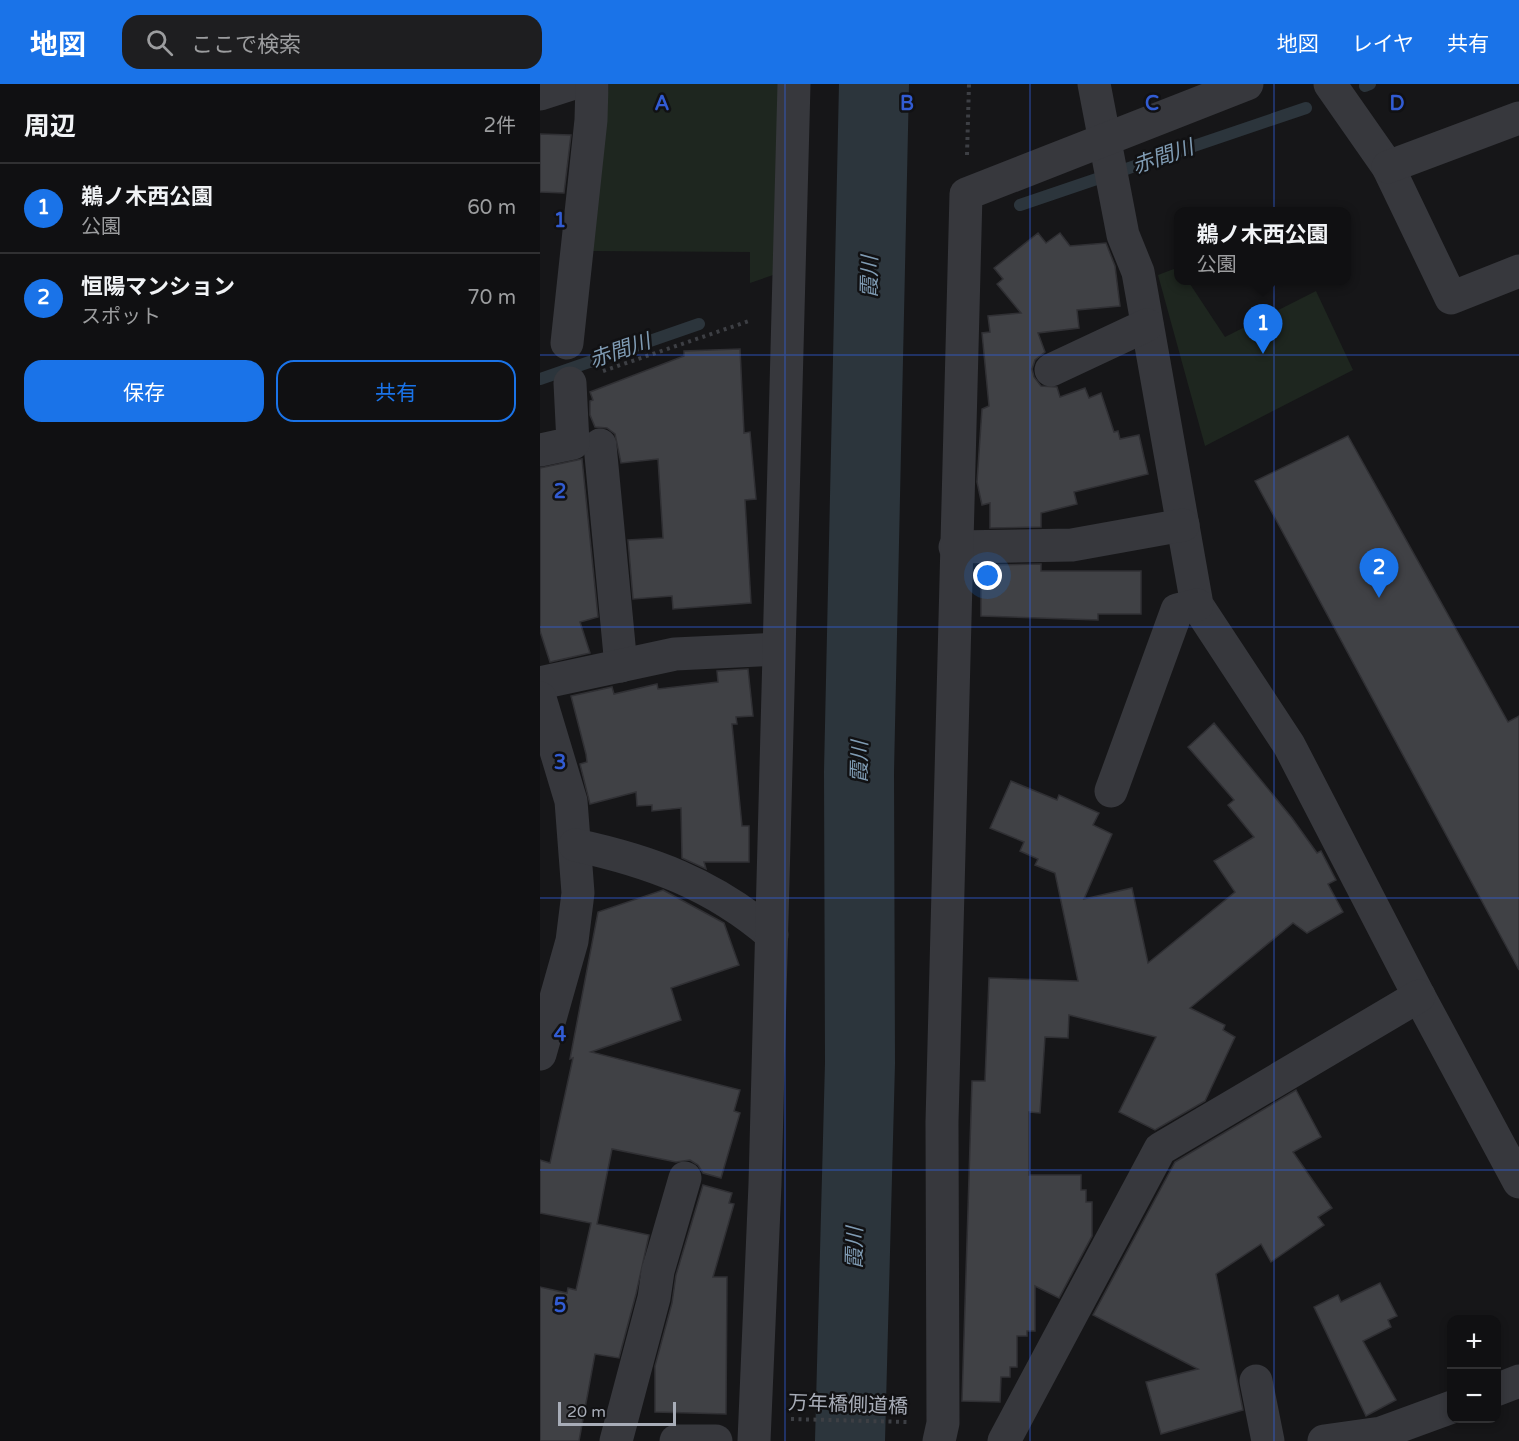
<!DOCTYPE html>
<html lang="ja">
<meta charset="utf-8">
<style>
:root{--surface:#101012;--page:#1e1e20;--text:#f1f3f6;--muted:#9c9d9f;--line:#303032;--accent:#1a73e8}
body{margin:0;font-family:"Varela Round","Noto Sans JP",sans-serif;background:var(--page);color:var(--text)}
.controls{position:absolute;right:18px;bottom:18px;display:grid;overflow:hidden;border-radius:12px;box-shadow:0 3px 9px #0003}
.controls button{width:54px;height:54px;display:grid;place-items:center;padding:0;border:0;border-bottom:2px solid var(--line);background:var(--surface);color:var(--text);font:30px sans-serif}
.scale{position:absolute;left:18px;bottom:15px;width:118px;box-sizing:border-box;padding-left:6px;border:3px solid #a8adb8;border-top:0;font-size:16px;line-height:21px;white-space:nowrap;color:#a8adb8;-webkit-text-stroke:4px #111113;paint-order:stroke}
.you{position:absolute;left:448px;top:492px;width:21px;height:21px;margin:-15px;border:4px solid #fff;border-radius:50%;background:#1a73e8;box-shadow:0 0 0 9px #1a73e833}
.badge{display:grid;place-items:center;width:39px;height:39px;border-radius:50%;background:var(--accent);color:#fff;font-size:20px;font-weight:700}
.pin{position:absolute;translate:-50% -50px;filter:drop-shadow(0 2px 3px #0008)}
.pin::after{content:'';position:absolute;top:32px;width:21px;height:18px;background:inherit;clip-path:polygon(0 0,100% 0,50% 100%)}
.popup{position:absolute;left:634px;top:123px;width:177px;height:78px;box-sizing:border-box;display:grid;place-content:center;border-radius:12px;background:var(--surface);filter:drop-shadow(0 2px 4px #0005);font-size:20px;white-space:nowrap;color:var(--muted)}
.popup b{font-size:22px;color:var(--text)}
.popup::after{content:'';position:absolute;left:50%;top:100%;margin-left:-12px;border:12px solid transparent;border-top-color:var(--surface)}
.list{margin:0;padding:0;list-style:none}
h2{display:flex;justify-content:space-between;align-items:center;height:78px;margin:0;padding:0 24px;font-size:26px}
h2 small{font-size:20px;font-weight:400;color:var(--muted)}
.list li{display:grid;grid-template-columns:39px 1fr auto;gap:18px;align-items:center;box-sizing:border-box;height:90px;padding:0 24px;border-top:2px solid var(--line)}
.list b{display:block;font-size:22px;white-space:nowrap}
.list p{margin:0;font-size:20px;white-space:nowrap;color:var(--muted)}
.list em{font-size:20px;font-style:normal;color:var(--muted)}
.actions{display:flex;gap:12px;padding:18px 24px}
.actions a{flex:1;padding:14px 0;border:2px solid var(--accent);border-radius:18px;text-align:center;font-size:21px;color:var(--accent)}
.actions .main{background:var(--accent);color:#fff}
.icon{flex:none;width:33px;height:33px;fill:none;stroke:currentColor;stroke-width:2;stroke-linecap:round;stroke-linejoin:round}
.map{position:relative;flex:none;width:979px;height:1357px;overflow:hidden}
header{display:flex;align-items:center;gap:36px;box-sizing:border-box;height:84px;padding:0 30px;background:var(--accent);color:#fff}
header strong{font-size:28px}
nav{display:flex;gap:33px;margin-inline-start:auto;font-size:21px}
.search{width:420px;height:54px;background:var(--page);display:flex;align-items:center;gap:15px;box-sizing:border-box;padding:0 21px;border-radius:18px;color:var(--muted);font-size:22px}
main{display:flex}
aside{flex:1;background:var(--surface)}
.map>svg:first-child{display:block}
</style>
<header>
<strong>地図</strong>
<div class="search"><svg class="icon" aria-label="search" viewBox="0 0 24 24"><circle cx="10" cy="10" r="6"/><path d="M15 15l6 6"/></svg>ここで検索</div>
<nav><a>地図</a><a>レイヤ</a><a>共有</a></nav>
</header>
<main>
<aside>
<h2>周辺<small>2件</small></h2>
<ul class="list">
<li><span class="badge">1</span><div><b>鵜ノ木西公園</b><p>公園</p></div><em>60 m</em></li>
<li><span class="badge">2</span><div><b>恒陽マンション</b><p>スポット</p></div><em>70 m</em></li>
</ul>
<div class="actions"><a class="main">保存</a><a>共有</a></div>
</aside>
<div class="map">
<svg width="979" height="1357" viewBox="0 0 979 1357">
<rect width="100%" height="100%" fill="#161618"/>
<g fill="#1e261f">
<polygon points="69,0 245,0 239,189 210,199 210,168 50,167"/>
<polygon points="639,183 639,196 648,197 685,253 776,207 813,286 665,362 618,191"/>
</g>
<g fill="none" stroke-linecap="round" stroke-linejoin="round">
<g stroke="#2c353c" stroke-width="12">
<polyline points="825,2 830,0"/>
<polyline points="480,121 766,24"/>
<polyline points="0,295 159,240"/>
</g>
<polyline stroke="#2c353c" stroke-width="70" points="310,1357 320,979 319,688 334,0"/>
</g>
<g fill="#404145" stroke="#303034" stroke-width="1.5">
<polygon points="0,50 31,51 24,109 0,108"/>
<polygon points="498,149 506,159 520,149 530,162 566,159 575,182 580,222 537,226 539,244 498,249 505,268 495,276 492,285 494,293 501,302 517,303 520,313 545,304 549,314 561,309 574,348 578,347 580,355 599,351 608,390 534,408 537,420 501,429 501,443 450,444 450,419 442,421 437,398 442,325 449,322 442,249 450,248 448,232 481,229 457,200 463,195 454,184"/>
<polygon points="200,265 204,349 210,348 216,415 205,416 211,519 133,525 132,512 93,515 88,456 123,454 118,375 81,379 75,350 67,344 55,343 50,331 50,317 53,316 50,308 144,272 144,267"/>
<polygon points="808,352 968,638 979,632 979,886 715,397"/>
<polygon points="42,375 58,533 40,538 50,569 10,578 0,547 0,384"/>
<polygon points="501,480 501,487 601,487 601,530 558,530 558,536 441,532 441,496 450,496 450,481"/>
<polygon points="208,585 213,632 196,633 197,640 192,640 202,742 209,742 209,778 164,778 166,785 142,774 141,724 112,727 112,721 97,722 96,708 50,720 40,680 47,678 46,670 31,612 72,603 74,610 117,600 118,605 178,598 177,587"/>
<polygon points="674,639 752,734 777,769 781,767 796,796 788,800 803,828 767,849 753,839 650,924 685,941 683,946 695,953 665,1017 615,1046 579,1028 616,953 529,931 528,954 505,953 500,1029 489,1028 489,1091 541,1091 541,1106 546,1106 546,1118 552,1118 552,1152 519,1214 495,1202 495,1247 487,1247 487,1252 477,1252 477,1283 470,1283 470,1293 461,1293 460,1318 422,1317 432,997 445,997 449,894 538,897 515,789 495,781 498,775 480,767 484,758 450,744 471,697 517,716 519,711 559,729 553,741 572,750 544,815 592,804 608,879 695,808 674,777 714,753 688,721 694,716 648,663"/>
<polygon points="123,806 184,839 199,881 131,904 141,936 51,968 200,1006 194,1027 200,1029 181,1094 163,1089 158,1081 150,1076 136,1078 72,1065 57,1140 109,1151 96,1210 79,1274 55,1270 39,1357 0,1357 0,1203 27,1209 28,1204 36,1206 51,1139 0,1129 0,1076 10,1079 33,974 30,975 58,828"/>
<polygon points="756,1006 781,1053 753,1068 792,1124 778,1133 784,1141 731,1178 721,1160 676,1190 703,1326 621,1350 606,1298 658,1285 553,1231 635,1078"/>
<polygon points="163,1101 192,1109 189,1119 194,1120 173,1193 187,1193 186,1330 115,1328 115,1282 132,1219 136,1191"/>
<polygon points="840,1199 857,1232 848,1236 851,1243 823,1257 856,1316 826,1332 774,1223 798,1211 801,1218"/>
</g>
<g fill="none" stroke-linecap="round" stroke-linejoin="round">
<g stroke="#3d3f44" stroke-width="4" stroke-dasharray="3 4.5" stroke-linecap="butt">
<polyline points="427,71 429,0"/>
<polyline points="63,287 212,236"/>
<polyline points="251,1335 367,1338"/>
</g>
<g stroke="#37383d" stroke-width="33">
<polyline points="554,0 583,151 598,188 657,521 749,661 879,912 979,1098"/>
<polyline points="790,0 848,83 911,214 979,187"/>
<polyline points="0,10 31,0"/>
<polyline points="848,83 979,34"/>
<polyline points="27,259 51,36 52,0"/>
<polyline points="511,286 607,241"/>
<polyline points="60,361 81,582"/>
<polyline points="0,366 33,359 30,299"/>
<polyline points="415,463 532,461 643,441"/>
<polyline points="0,599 135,570 238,565"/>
<polyline points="0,614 31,717 38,809 32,857 0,970"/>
<polyline points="571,707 637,526 657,521"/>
<path d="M35,761C110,777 173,800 232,851"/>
<polyline points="716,1297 728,1357"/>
<polyline points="956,1306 979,1297"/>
<polyline points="76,1357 114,1214 118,1187 145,1094"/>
<polyline points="136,1357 176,1357"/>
<polyline points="214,1357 225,1100 254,0"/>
<polyline points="399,1357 403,1339 402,1038 426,110 707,0"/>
<polyline points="464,1357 620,1065 879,912"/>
<polyline points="784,1357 841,1349 912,1323"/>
</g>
</g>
<path fill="none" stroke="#325cd3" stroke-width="1.5" stroke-opacity="0.55" d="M245,0V1357M490,0V1357M734,0V1357M0,271H979M0,543H979M0,814H979M0,1086H979"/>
<g text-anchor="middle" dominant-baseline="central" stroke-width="5" stroke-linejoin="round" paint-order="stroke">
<g font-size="20" fill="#a8adb8" stroke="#111113">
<text transform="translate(308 1321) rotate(2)">万年橋側道橋</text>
</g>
<g font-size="21" font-style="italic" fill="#7f9bb3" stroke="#111113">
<text transform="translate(623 73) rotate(-19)">赤間川</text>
<text transform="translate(330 193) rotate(-89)">霞川</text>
<text transform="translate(80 267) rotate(-19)">赤間川</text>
<text transform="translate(320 678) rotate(-89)">霞川</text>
<text transform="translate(315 1164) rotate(-89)">霞川</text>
</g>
</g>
<g font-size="20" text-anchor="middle" font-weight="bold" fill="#325cd3" stroke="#111113" stroke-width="5" stroke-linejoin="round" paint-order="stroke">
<text x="122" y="26">A</text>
<text x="367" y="26">B</text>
<text x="612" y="26">C</text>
<text x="857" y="26">D</text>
<text x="20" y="143">1</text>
<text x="20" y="414">2</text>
<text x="20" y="685">3</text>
<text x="20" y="957">4</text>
<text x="20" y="1228">5</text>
</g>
</svg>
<div class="controls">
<button>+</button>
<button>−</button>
</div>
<div class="scale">20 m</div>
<div class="you"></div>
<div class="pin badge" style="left:723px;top:270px">1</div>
<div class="popup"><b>鵜ノ木西公園</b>公園</div>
<div class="pin badge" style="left:839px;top:514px">2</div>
</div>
</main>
